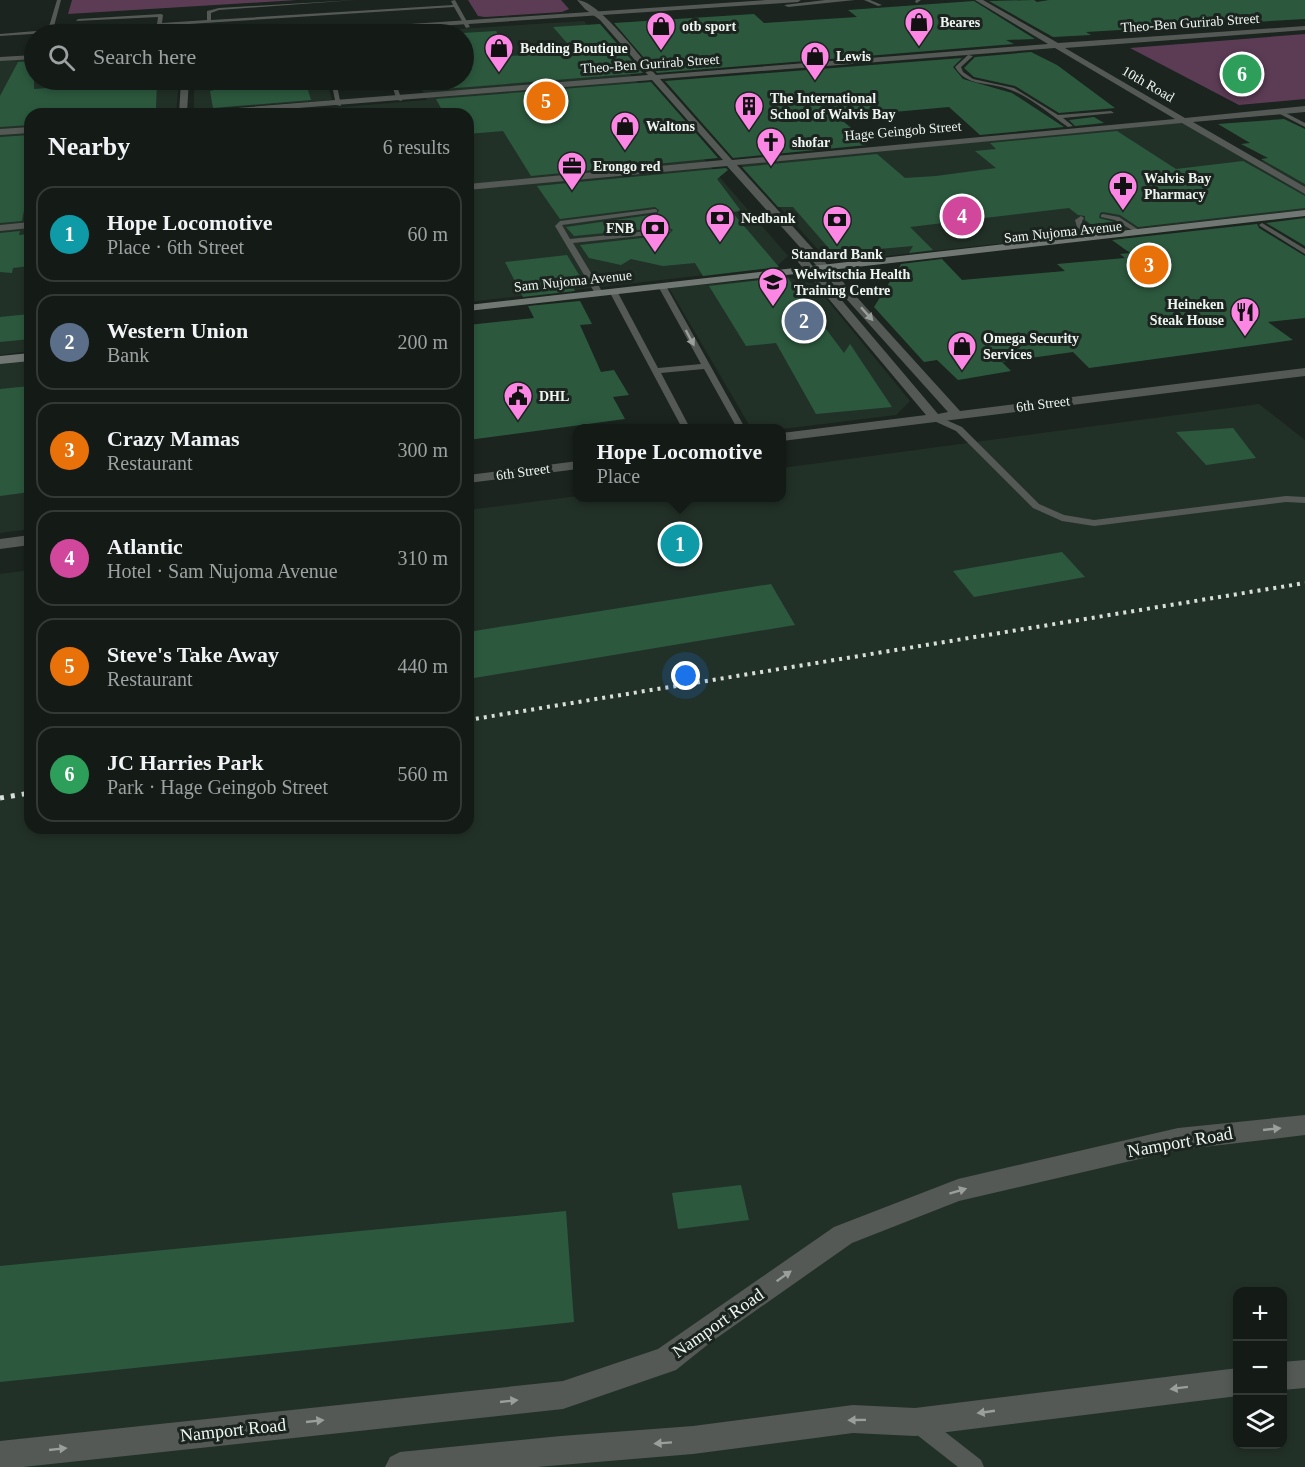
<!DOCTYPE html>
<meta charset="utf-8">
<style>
:root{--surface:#141b16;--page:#212823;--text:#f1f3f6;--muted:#9da1a1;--line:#333935;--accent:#0b8043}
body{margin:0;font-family:Georgia,serif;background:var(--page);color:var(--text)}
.controls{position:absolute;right:18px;bottom:18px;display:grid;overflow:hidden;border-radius:12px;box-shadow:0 3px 9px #0003}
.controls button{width:54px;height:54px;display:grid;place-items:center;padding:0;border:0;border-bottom:2px solid var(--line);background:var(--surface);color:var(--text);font:30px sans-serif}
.you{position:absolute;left:686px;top:676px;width:21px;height:21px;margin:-15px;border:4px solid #fff;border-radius:50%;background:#1a73e8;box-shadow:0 0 0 9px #1a73e833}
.badge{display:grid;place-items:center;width:39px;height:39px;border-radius:50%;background:var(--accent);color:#fff;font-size:20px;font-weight:700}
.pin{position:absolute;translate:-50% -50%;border:3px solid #fff;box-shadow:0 2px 6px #0006}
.popup{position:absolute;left:573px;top:424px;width:213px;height:78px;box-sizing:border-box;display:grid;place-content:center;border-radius:12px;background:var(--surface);filter:drop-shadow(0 2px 4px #0005);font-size:20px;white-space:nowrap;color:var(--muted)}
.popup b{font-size:22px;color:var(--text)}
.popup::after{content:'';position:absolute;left:50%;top:100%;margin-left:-12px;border:12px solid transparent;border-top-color:var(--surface)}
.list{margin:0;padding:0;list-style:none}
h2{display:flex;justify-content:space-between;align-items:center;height:78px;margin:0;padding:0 24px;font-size:26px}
h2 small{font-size:20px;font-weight:400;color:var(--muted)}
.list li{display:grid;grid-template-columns:39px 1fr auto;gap:18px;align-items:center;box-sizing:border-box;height:96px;margin:0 12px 12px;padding:0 12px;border:2px solid var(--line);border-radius:18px}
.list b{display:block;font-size:22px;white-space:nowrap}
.list p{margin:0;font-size:20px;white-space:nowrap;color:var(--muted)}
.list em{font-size:20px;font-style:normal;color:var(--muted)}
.icon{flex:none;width:33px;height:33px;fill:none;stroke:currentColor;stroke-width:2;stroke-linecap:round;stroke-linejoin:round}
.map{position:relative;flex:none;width:1305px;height:1467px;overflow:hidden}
.search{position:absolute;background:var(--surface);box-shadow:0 3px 9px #0003;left:24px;top:24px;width:450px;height:66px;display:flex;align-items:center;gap:15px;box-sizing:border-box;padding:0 21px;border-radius:33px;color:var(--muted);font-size:22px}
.panel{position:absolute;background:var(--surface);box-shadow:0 3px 9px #0003;left:24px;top:108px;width:450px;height:726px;border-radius:18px}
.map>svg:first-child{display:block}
</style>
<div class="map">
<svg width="1305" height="1467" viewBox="0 0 1305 1467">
<rect width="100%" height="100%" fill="#1b241e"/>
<g fill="#223128" fill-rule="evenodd">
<polygon points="584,21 788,256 776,267 468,302 468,114 258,114 427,100 417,80 464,80 464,34 395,33"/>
<polygon points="34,58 34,80 179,80 176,114 30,114 30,351 0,355 0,60"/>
<polygon points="194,80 326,80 332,100 194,110"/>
<polygon points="1190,122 1259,161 1305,157 1305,210 841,261 825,257 740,164"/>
<polygon points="786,277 814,284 910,401 896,415 782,429 751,428 669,288"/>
<polygon points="30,360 30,529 0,533 0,363"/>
<path d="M1259,404L1305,440V1467H0V574L30,570V828H468V510L578,496V498H782V468ZM1238,1292H1282V1444H1238Z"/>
</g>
<g fill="#5c3c55">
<polygon points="72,0 297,0 68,14"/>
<polygon points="468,0 561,0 569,9 562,12 485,17 478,16"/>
<polygon points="1305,34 1305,99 1239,105 1130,48"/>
</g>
<g fill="#2c593e">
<polygon points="1034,0 1037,2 1049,0 1305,0 1305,19 1086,32 1091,35 1053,37 989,1"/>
<polygon points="974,1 1035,39 1006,40 1014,44 657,73 614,23 754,14 764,23 857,17 848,10"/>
<polygon points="600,24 643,73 431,90 425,80 464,80 464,34 446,34 496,31 511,56 574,51 553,27"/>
<polygon points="1031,52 1057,65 1115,108 1059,113 1015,86 974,77 964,68 975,57"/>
<polygon points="962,58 953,67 963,79 1012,93 1064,127 980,135 949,107 838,117 861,136 857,136 867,145 733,158 665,81"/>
<polygon points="34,61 34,89 157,80 156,108 76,114 30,114 30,125 0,127 0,96 18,62"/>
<polygon points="212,80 305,80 311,100 213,108 210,91 214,90"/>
<polygon points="651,82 718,158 531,176 503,131 468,134 468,114 444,114 436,99"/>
<polygon points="315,109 316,114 251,114"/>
<polygon points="1094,117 1104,123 1075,126 1069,120"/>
<polygon points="1284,119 1305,129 1305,184 1261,159 1268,158 1241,144 1250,143 1218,124"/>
<polygon points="1117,131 1176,169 1243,161 1305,196 1305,208 1138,227 1120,215 1103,212 1100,213 1099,218 1114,222 1124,228 1100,231 1085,220 1085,216 1078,215 1069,208 910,227 933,250 909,253 913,246 833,253 793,207 778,207 742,167 877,154 905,178 936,176 996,168 975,151 996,149 990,143"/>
<polygon points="30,135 30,179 22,221 0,223 0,137"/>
<polygon points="726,168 728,170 717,179 741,211 732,212 779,267 703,276 695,263 663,266 631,259 621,265 589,258 580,245 668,235 673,230 668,227 574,236 566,227 657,214 659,210 655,207 560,219 537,186"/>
<polygon points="1305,218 1305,246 1266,223"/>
<polygon points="1257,224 1259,228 1305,256 1305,318 1268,322 1293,340 1089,368 1073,352 1002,362 1011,371 958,380 937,360 924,362 874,307 901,264 942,259 962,280 1065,271 1057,264 1125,258 1120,254 1130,253 1112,240"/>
<polygon points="20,231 19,235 30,234 30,266 13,268 12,273 0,272 0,233"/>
<polygon points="567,255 581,278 569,279 575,291 523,297 505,262"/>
<polygon points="787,277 844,353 850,344 892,407 816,414 776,343 746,346 709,286"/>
<polygon points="580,301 592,324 580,325 601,372 614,370 629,395 613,397 625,419 468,440 468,325 534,318 528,306"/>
<polygon points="30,314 30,339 0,342 0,317"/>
<polygon points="30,386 30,492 0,496 0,389"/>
<polygon points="1233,428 1256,458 1206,465 1176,432"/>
<polygon points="1062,552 1085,577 974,597 953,571"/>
<polygon points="771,584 795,625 468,679 468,632"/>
<polygon points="741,1185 749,1220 678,1229 672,1193"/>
<polygon points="566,1211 574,1322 0,1382 0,1266"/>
</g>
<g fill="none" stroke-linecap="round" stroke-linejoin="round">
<g fill="#545956" fill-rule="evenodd">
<polygon points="57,0 61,0 53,30 157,24 158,17 76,21 78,19 161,14 163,15 162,23 207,20 207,11 219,8 356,0 219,10 211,13 211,20 453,5 451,1 455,0 470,27 466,28 454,7 0,36 0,34 48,30"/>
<polygon points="864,0 870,0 882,5 878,6"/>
<polygon points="916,0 921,0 917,3 915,2"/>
<path d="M968,55L973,56L961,67L963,72L973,79L1014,88L1058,115L1111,111L1114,113L1063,118L1073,126L1068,127C1049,114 1027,94 1005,88C986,82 966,86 955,67Z"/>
<polygon points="331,80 336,80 341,106 336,105"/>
<polygon points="390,80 395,80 402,101 397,100"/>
<polygon points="1280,110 1305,123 1305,127 1278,113"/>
<polygon points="655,209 657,210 657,212 562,225 570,239 668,229 671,231 668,233 573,243 603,293 596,295 555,226 560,221"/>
<polygon points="1103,214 1119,217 1142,232 1137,233 1115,220 1101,217 1101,215"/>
<polygon points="1081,216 1084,218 1082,221 1082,225 1092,236 1092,238 1088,238 1077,227 1075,220"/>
<polygon points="1262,223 1305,249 1305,254 1260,226 1259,225"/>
<polygon points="659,284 666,286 745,428 737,428 704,369 661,373 690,428 682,428 609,291 613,289 617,291 658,368 701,364 658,286"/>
<polygon points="935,415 962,427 1039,504 1064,515 1094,520 1286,496 1305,497 1305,503 1286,502 1094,526 1062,521 1033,508 956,431 932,420 931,418"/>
<polygon points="919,1415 926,1417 981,1460 984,1467 958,1467 912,1431 910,1424 912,1417"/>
</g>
<g fill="#545956" fill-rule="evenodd">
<path d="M577,0C598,0 641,58 656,75L1048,44L975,0H983L1058,43L1305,26V30L1065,48L1185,118L1305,106V112L1193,122L1305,187V194L1182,123L737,165L960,411L1305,368V376L782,441V433L926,415L792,255V251H800L938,414L948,412L727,166L468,190V184L723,160L652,80L222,114H179L181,80H189L187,112L648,75L600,20L585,9ZM1055,48L1175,119L732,160L660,79Z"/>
<polygon points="30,127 30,133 0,135 0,129"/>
<polygon points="30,222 30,228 0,231 0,225"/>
<polygon points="578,461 578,469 468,483 468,475"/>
<polygon points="30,535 30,545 0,549 0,539"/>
<polygon points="1305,1115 1305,1135 1178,1150 959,1201 852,1243 711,1342 676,1370 563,1409 23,1467 0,1467 0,1441 563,1381 658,1349 834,1227 958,1179 1178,1128"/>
<polygon points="1305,1360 1305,1388 1282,1390 1282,1362"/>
<polygon points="1238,1368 1238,1396 915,1436 853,1433 693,1454 537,1467 385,1467 390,1457 400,1452 561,1436 693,1426 853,1405 915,1408"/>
</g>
<g fill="#545956" fill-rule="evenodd">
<polygon points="767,0 801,0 798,2 318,34 288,34 292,32"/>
<polygon points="825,0 855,0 788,7 784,5"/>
<polygon points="34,55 34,59 0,61 0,57"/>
</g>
<g fill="#717873" fill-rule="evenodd">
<polygon points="1305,210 1305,216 468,311 468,305"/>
<polygon points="30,353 30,361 0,364 0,356"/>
</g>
<polyline stroke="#d8dfdb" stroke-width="4" stroke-dasharray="3 5" stroke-linecap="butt" points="468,720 1305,583"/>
<polyline stroke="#d8dfdb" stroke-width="5" stroke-dasharray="4 7" stroke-linecap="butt" points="0,798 30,793"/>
</g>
<defs><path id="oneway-solid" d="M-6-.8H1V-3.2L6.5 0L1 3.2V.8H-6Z" transform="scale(1.5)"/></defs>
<g fill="#9a9f9c">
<use href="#oneway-solid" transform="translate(867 314) rotate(48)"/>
<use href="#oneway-solid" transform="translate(690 338) rotate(62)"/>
<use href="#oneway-solid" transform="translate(1272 1129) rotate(-6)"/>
<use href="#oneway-solid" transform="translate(958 1191) rotate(-17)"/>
<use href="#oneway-solid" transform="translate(784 1276) rotate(-35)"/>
<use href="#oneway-solid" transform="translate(1179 1388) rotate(173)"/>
<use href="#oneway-solid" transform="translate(509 1401) rotate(-6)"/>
<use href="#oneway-solid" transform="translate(986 1412) rotate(172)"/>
<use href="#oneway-solid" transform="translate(857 1420) rotate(179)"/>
<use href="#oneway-solid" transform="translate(315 1421) rotate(-6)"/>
<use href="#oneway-solid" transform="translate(663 1443) rotate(176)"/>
<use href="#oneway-solid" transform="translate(58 1449) rotate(-6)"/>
</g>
<defs>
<g id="shop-pin" transform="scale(1.5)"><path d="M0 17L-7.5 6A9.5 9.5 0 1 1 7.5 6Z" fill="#fc86e4" stroke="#1b241e"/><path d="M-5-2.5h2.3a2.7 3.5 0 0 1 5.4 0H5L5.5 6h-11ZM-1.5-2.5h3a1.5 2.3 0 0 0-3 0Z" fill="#111"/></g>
<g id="building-pin" transform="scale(1.5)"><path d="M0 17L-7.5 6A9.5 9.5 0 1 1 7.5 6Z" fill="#fc86e4" stroke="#1b241e"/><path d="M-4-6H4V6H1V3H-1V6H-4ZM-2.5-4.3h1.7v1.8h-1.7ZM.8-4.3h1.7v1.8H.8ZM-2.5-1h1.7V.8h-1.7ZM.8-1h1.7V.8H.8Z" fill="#111"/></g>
<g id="church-pin" transform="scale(1.5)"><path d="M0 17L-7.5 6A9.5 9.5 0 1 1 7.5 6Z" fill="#fc86e4" stroke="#1b241e"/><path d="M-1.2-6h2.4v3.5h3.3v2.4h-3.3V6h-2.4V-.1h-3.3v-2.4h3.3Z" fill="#111"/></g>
<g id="office-pin" transform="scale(1.5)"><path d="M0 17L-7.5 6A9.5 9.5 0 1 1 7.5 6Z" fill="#fc86e4" stroke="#1b241e"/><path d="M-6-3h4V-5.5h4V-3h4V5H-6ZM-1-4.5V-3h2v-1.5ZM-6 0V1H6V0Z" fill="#111"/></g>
<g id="pharmacy-pin" transform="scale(1.5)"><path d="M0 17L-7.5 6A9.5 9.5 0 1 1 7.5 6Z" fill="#fc86e4" stroke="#1b241e"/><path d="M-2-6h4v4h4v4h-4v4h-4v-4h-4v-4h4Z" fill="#111"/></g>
<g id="bank-pin" transform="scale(1.5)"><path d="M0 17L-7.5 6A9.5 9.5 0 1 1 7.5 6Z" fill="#fc86e4" stroke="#1b241e"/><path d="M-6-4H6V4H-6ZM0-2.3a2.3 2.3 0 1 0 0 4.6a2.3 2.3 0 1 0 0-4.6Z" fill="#111"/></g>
<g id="university-pin" transform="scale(1.5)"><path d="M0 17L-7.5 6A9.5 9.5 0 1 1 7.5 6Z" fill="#fc86e4" stroke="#1b241e"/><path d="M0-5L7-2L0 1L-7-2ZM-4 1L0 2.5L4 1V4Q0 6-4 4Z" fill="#111"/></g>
<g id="restaurant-pin" transform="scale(1.5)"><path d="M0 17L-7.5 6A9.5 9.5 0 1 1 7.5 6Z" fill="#fc86e4" stroke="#1b241e"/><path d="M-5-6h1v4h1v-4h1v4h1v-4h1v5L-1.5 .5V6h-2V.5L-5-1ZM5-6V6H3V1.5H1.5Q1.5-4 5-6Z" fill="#111"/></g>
<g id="civic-pin" transform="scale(1.5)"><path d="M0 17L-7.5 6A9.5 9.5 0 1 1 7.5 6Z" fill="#fc86e4" stroke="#1b241e"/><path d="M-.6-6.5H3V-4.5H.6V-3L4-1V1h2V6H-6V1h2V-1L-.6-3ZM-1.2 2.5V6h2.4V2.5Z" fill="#111"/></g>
</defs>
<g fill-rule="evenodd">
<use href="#shop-pin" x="919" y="22"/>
<use href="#shop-pin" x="661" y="26"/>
<use href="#shop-pin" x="499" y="48"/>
<use href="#shop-pin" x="815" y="56"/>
<use href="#building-pin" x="749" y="106"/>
<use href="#shop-pin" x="625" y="126"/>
<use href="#church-pin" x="771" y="142"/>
<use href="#office-pin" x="572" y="166"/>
<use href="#pharmacy-pin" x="1123" y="186"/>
<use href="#bank-pin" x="720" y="218"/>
<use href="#bank-pin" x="837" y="220"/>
<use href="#bank-pin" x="655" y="228"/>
<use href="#university-pin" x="773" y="282"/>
<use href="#restaurant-pin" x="1245" y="312"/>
<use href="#shop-pin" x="962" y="346"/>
<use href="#civic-pin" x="518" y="396"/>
</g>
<g text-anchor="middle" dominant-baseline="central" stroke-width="6" stroke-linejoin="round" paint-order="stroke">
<g font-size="14" font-weight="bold" fill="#eff5f1" stroke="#1b241e" text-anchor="start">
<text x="940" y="22">Beares</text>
<text x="682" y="26">otb sport</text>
<text x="520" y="48">Bedding Boutique</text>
<text x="836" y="56">Lewis</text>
<text x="770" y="98">The International<tspan x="770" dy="16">School of Walvis Bay</tspan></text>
<text x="646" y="126">Waltons</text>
<text x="792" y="142">shofar</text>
<text x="593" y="166">Erongo red</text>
<text x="1144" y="178">Walvis Bay<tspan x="1144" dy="16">Pharmacy</tspan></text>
<text x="741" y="218">Nedbank</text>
<text x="634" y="228" text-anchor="end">FNB</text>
<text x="837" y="254" text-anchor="middle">Standard Bank</text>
<text x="794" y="274">Welwitschia Health<tspan x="794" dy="16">Training Centre</tspan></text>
<text x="1224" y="304" text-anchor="end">Heineken<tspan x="1224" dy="16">Steak House</tspan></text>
<text x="983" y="338">Omega Security<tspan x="983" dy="16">Services</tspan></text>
<text x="539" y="396">DHL</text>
</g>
<g font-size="14" fill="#eff5f1" stroke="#1b241e">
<text transform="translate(1190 23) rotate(-4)">Theo-Ben Gurirab Street</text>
<text transform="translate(650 64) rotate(-4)">Theo-Ben Gurirab Street</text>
<text transform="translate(1148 84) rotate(30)">10th Road</text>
<text transform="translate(903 131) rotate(-5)">Hage Geingob Street</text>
<text transform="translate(1063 232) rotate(-6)">Sam Nujoma Avenue</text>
<text transform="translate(573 281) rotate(-6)">Sam Nujoma Avenue</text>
<text transform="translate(1043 404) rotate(-7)">6th Street</text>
<text transform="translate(523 472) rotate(-8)">6th Street</text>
</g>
<g font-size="18" fill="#eff5f1" stroke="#1b241e">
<text transform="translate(1180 1142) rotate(-10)">Namport Road</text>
<text transform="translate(718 1323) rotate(-35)">Namport Road</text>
<text transform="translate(233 1430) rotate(-6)">Namport Road</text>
</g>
</g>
</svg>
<div class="controls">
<button>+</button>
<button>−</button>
<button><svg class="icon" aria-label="layers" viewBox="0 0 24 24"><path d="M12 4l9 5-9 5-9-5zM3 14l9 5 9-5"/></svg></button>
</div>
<div class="you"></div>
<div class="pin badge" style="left:680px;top:544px;background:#0f9aa8">1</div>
<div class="popup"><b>Hope Locomotive</b>Place</div>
<div class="pin badge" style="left:804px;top:321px;background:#5c6f8a">2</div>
<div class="pin badge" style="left:1149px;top:265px;background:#e8710a">3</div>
<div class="pin badge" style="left:962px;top:216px;background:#d1479c">4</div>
<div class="pin badge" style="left:546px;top:101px;background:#e8710a">5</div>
<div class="pin badge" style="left:1242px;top:74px;background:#2e9e5b">6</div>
<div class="search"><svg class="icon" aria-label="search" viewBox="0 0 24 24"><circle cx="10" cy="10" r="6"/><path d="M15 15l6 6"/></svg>Search here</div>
<section class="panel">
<h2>Nearby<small>6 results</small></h2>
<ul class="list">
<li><span class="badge" style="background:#0f9aa8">1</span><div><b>Hope Locomotive</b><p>Place · 6th Street</p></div><em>60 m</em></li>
<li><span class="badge" style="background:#5c6f8a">2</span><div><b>Western Union</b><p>Bank</p></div><em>200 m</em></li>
<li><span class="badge" style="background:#e8710a">3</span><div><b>Crazy Mamas</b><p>Restaurant</p></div><em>300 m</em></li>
<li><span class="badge" style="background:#d1479c">4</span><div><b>Atlantic</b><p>Hotel · Sam Nujoma Avenue</p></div><em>310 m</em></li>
<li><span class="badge" style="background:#e8710a">5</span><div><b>Steve's Take Away</b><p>Restaurant</p></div><em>440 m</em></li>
<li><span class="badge" style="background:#2e9e5b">6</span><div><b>JC Harries Park</b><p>Park · Hage Geingob Street</p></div><em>560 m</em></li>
</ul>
</section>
</div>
